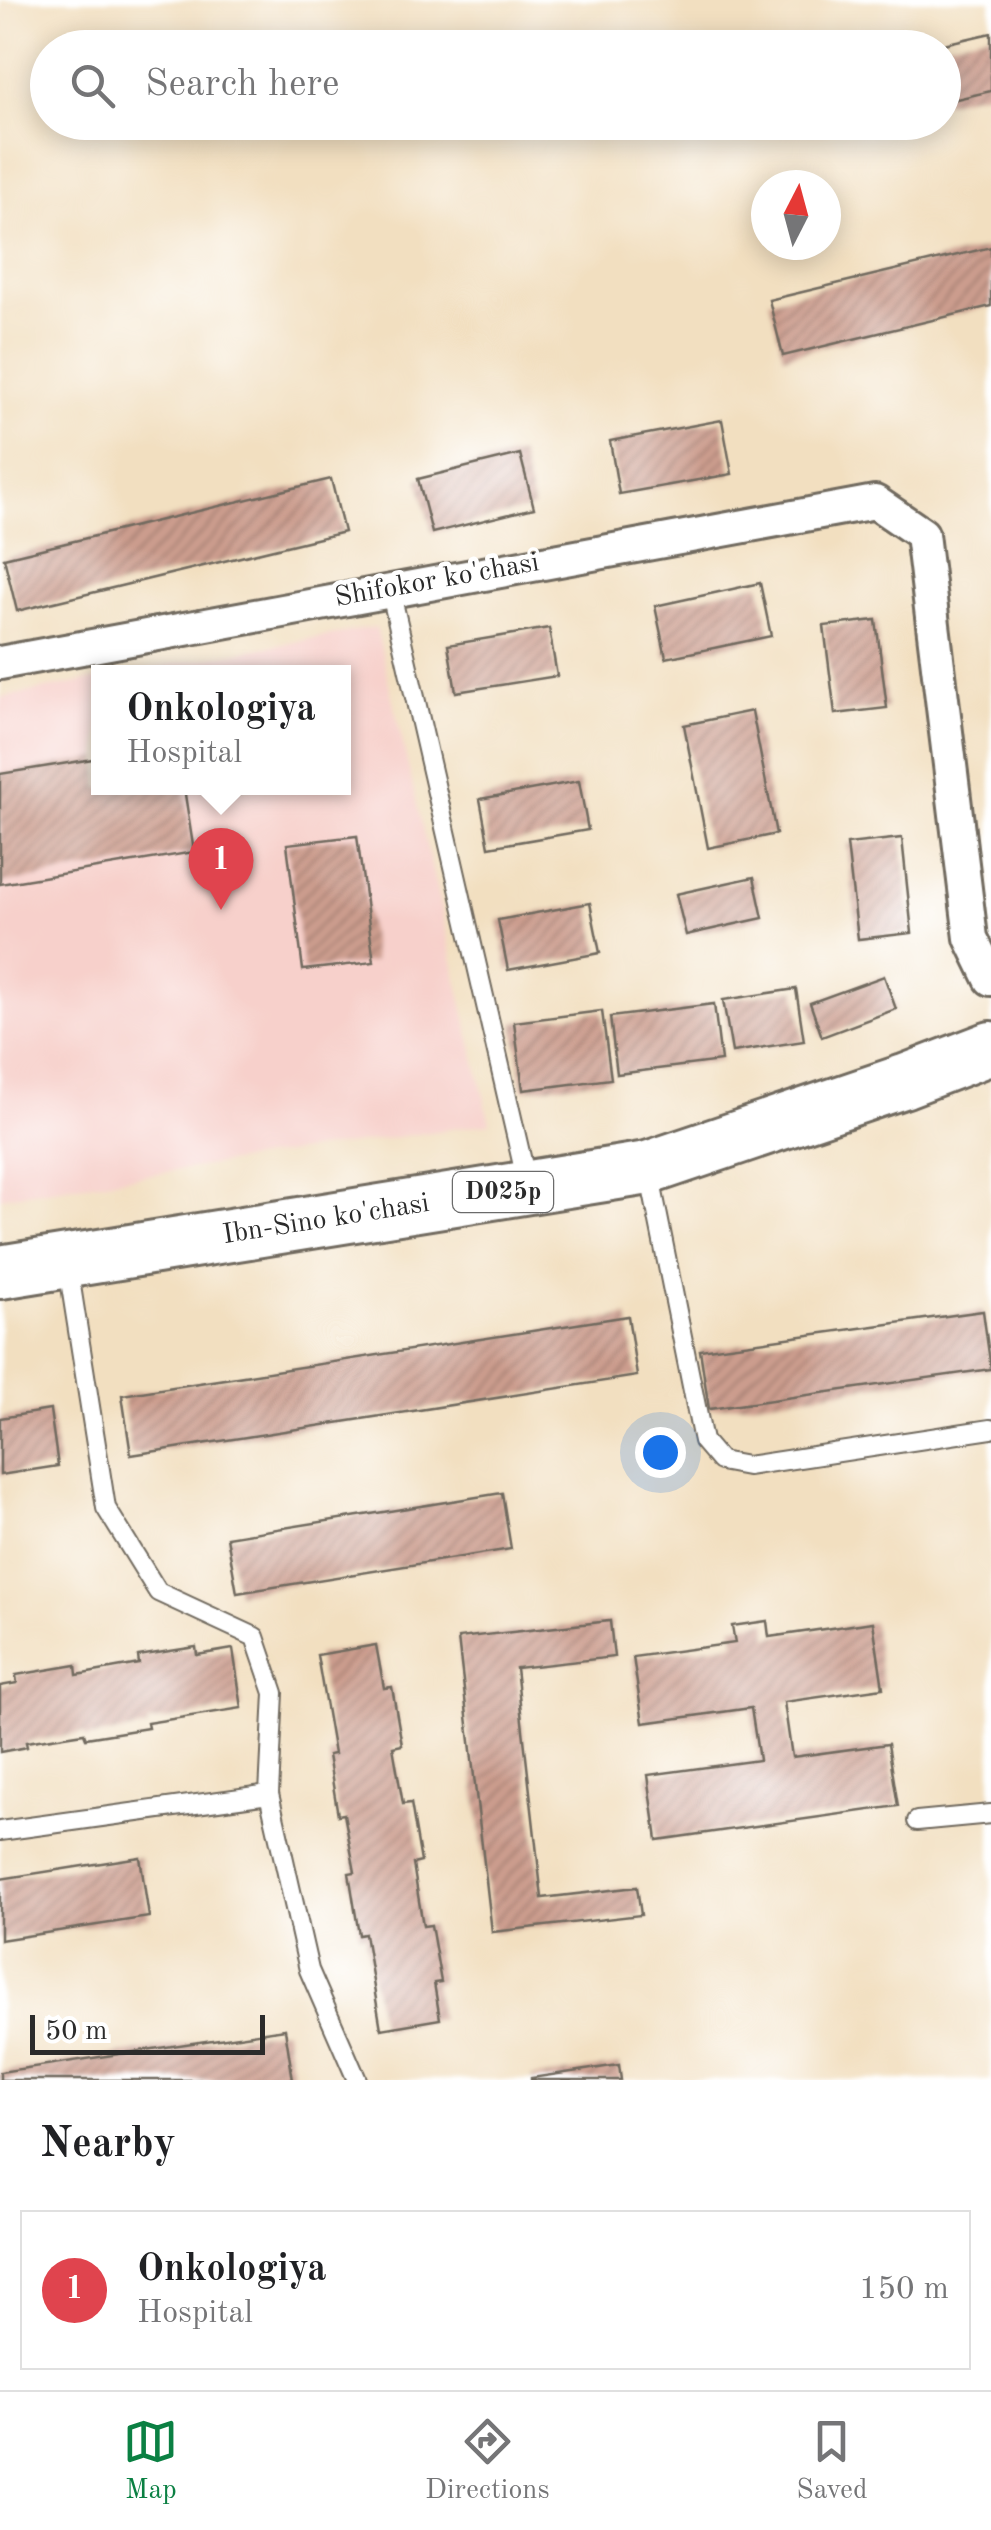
<!DOCTYPE html>
<style>
:root{--surface:#fff;--page:#f2f2f2;--text:#202124;--muted:#757577;--line:#e0e0e0;--accent:#0b8043}
body{margin:0;font-family:"Old Standard TT",serif;background:var(--page);color:var(--text)}
.compass{position:absolute;left:751px;top:170px;width:90px;height:90px;border-radius:50%;background:var(--surface);box-shadow:0 5px 25px #0003;rotate:6deg}
.scale{position:absolute;left:30px;bottom:25px;width:235px;box-sizing:border-box;padding-left:10px;border:5px solid #2b2b2b;border-top:0;font-size:28px;line-height:35px;white-space:nowrap;color:#2b2b2b;-webkit-text-stroke:8px #fff;paint-order:stroke}
.you{position:absolute;left:660px;top:1452px;width:35px;height:35px;margin:-25px;border:8px solid #fff;border-radius:50%;background:#1a73e8;box-shadow:0 0 0 15px #1a73e833}
.badge{display:grid;place-items:center;width:65px;height:65px;border-radius:50%;background:var(--accent);color:#fff;font-size:32px;font-weight:700}
.pin{position:absolute;translate:-50% -82px;filter:drop-shadow(0 2px 5px #0008)}
.pin::after{content:'';position:absolute;top:52px;width:35px;height:30px;background:inherit;clip-path:polygon(0 0,100% 0,50% 100%)}
.popup{position:absolute;left:91px;top:665px;width:260px;height:130px;box-sizing:border-box;display:grid;place-content:center;border-radius:0px;background:var(--surface);filter:drop-shadow(0 2px 8px #0005);font-size:32px;white-space:nowrap;color:var(--muted)}
.popup b{font-size:38px;color:var(--text)}
.popup::after{content:'';position:absolute;left:50%;top:100%;margin-left:-20px;border:20px solid transparent;border-top-color:var(--surface)}
.list{margin:0;padding:0;list-style:none}
h2{display:flex;justify-content:space-between;align-items:center;height:130px;margin:0;padding:0 40px;font-size:42px}
h2 small{font-size:32px;font-weight:400;color:var(--muted)}
.list li{display:grid;grid-template-columns:65px 1fr auto;gap:30px;align-items:center;box-sizing:border-box;height:160px;margin:0 20px 20px;padding:0 20px;border:2px solid var(--line);border-radius:0px}
.list b{display:block;font-size:38px;white-space:nowrap}
.list p{margin:0;font-size:32px;white-space:nowrap;color:var(--muted)}
.list em{font-size:32px;font-style:normal;color:var(--muted)}
.icon{flex:none;width:55px;height:55px;fill:none;stroke:currentColor;stroke-width:2;stroke-linecap:round;stroke-linejoin:round}
.map{position:relative;flex:none;width:991px;height:2080px;overflow:hidden}
.search{position:absolute;background:var(--surface);box-shadow:0 5px 25px #0003;left:30px;right:30px;top:30px;height:110px;display:flex;align-items:center;gap:25px;box-sizing:border-box;padding:0 35px;border-radius:55px;color:var(--muted);font-size:38px}
.sheet{height:310px;background:var(--surface)}
nav{display:flex;justify-content:space-around;align-items:center;box-sizing:border-box;height:140px;border-top:2px solid var(--line);background:var(--surface);font-size:28px;color:var(--muted)}
nav a{display:grid;justify-items:center;gap:5px}
nav .on{color:var(--accent)}
.map>svg:first-child{display:block}
</style>
<div class="map">
<svg width="991" height="2080" viewBox="0 0 991 2080">
<defs>
<pattern id="building-hatch" width="6" height="6" patternUnits="userSpaceOnUse" patternTransform="scale(2.5)"><rect width="6" height="6" fill="#cc9d8e"/><path d="M-1 1l2-2M0 6l6-6M5 7l2-2" fill="none" stroke="#a68074"/></pattern>
</defs>
<rect width="100%" height="100%" fill="#fff"/>
<filter id="ink" filterUnits="userSpaceOnUse"><feTurbulence type="fractalNoise" baseFrequency=".01" numOctaves="2"/><feDisplacementMap in="SourceGraphic" scale="20" xChannelSelector="R" yChannelSelector="G"/><feConvolveMatrix kernelMatrix="1 2 1 2 8 2 1 2 1" color-interpolation-filters="sRGB"/></filter>
<filter id="wash" filterUnits="userSpaceOnUse"><feTurbulence type="fractalNoise" baseFrequency=".0048" numOctaves="4" result="noise"/><feDisplacementMap in="SourceGraphic" scale="40" xChannelSelector="R" yChannelSelector="G"/><feGaussianBlur stdDeviation="2.25" result="paint"/><feColorMatrix in="noise" values="0 0 0 0 0 0 0 0 0 0 0 0 0 0 0 0 0 1.4 0 .05"/><feComposite in="paint" operator="in"/></filter>
<g filter="url(#wash)">
<rect width="100%" height="100%" fill="#f2dfc0"/>
<polygon fill="#f7d0cb" points="376,627 490,1123 0,1197 0,698 98,679 99,788 344,788 344,672 133,672"/>
<g id="blocks">
<g fill="url(#building-hatch)">
<polygon points="991,33 991,91 944,102 944,48 935,46"/>
<polygon points="991,247 991,306 783,356 769,300"/>
<polygon points="722,420 732,474 619,494 610,441"/>
<polygon points="520,454 534,508 432,533 418,479"/>
<polygon points="331,479 344,532 17,611 4,558"/>
<polygon points="760,583 771,636 666,658 655,606"/>
<polygon points="876,620 887,708 835,714 824,626"/>
<polygon points="549,628 557,676 456,692 448,645"/>
<polygon points="752,711 776,834 708,848 684,725"/>
<polygon points="99,758 99,788 184,788 194,852 0,884 0,774"/>
<polygon points="579,781 588,830 489,847 480,799"/>
<polygon points="357,836 374,962 303,970 287,844"/>
<polygon points="902,838 912,933 858,939 847,844"/>
<polygon points="754,877 763,918 686,935 676,894"/>
<polygon points="590,903 600,953 508,970 498,920"/>
<polygon points="884,976 896,1009 822,1037 810,1003"/>
<polygon points="796,989 804,1041 732,1052 723,1000"/>
<polygon points="714,1004 721,1061 617,1074 610,1017"/>
<polygon points="602,1011 611,1079 523,1090 514,1022"/>
<polygon points="983,1311 991,1369 709,1409 700,1350"/>
<polygon points="628,1316 637,1376 131,1455 122,1395"/>
<polygon points="50,1410 58,1466 0,1475 0,1418"/>
<polygon points="502,1493 511,1549 237,1593 227,1537"/>
<polygon points="610,1621 614,1657 516,1668 542,1898 637,1887 641,1915 492,1932 458,1638"/>
<polygon points="767,1621 769,1637 873,1622 883,1688 784,1702 792,1757 888,1744 898,1806 657,1840 648,1775 759,1760 751,1708 643,1723 633,1657 735,1643 732,1626"/>
<polygon points="376,1645 384,1688 392,1687 402,1745 393,1747 403,1804 411,1803 421,1862 413,1864 423,1926 431,1925 441,1982 434,1983 440,2019 381,2029 365,1934 359,1935 349,1873 355,1872 344,1814 338,1815 328,1755 334,1754 317,1655"/>
<polygon points="196,1647 197,1655 233,1649 242,1708 147,1723 148,1728 86,1738 84,1733 26,1742 27,1747 0,1752 0,1686 17,1683 16,1675 76,1665 77,1675 139,1664 138,1656"/>
<polygon points="140,1857 149,1917 0,1940 0,1879"/>
<polygon points="285,2029 293,2080 0,2080 0,2072"/>
<polygon points="619,2065 621,2080 531,2080 531,2078"/>
</g>
</g>
</g>
<g filter="url(#ink)">
<use href="#blocks" fill-opacity="0" stroke="#716a5f" stroke-width="2.5"/>
<g fill="none" stroke-linecap="round" stroke-linejoin="round">
<g stroke="#716a5f" stroke-width="22">
<g id="service">
<polyline points="390,589 527,1183"/>
<polyline points="649,1172 703,1441 720,1461 747,1466 991,1429"/>
<polyline points="68,1267 106,1508 158,1592 255,1637 274,1693 269,1794"/>
<polyline points="917,1821 991,1814"/>
<polyline points="0,1831 269,1794 309,1970 357,2080"/>
</g>
</g>
<g stroke="#716a5f" stroke-width="38">
<polyline id="minor" points="0,663 875,502 922,534 971,938 991,979"/>
</g>
<g stroke="#716a5f" stroke-width="58">
<polyline id="primary" points="0,1272 648,1168 905,1081 991,1048"/>
</g>
<use href="#service" stroke="#fff" stroke-width="18"/>
<use href="#minor" stroke="#fff" stroke-width="32"/>
<use href="#primary" stroke="#fff" stroke-width="52"/>
</g>
</g>
<g text-anchor="middle" dominant-baseline="central" stroke-width="9" stroke-linejoin="round" paint-order="stroke">
<rect fill="#fff" stroke="#6b6b6b" stroke-width="2.5" x="453" y="1172" width="100" height="40" rx="8"/>
<g font-size="25" font-weight="bold" fill="#2b2b2b">
<text x="503" y="1192">D025p</text>
</g>
<g font-size="28" fill="#2b2b2b" stroke="#fff">
<text transform="translate(437 581) rotate(-10)">Shifokor ko'chasi</text>
<text transform="translate(326 1220) rotate(-9)">Ibn-Sino ko'chasi</text>
</g>
</g>
</svg>
<svg class="compass" viewBox="-18 -18 36 36"><path d="M0-13l5 13h-10z" fill="#e53935"/><path d="M0 13l5-13h-10z" fill="#757577"/></svg>
<div class="scale">50 m</div>
<div class="you"></div>
<div class="pin badge" style="left:221px;top:910px;background:#e0444e">1</div>
<div class="popup"><b>Onkologiya</b>Hospital</div>
<div class="search"><svg class="icon" aria-label="search" viewBox="0 0 24 24"><circle cx="10" cy="10" r="6"/><path d="M15 15l6 6"/></svg>Search here</div>
</div>
<section class="sheet">
<h2>Nearby<small></small></h2>
<ul class="list">
<li><span class="badge" style="background:#e0444e">1</span><div><b>Onkologiya</b><p>Hospital</p></div><em>150 m</em></li>
</ul>
</section>
<nav>
<a class="on"><svg class="icon" aria-label="map" viewBox="0 0 24 24"><path d="M3 6l6-2 6 2 6-2v14l-6 2-6-2-6 2zM9 4v14M15 6v14"/></svg>Map</a>
<a><svg class="icon" aria-label="directions" viewBox="0 0 24 24"><path d="M12 3l9 9-9 9-9-9zM9 14v-3h6M13 9l2 2-2 2"/></svg>Directions</a>
<a><svg class="icon" aria-label="saved" viewBox="0 0 24 24"><path d="M7 4h10v16l-5-4-5 4z"/></svg>Saved</a>
</nav>
